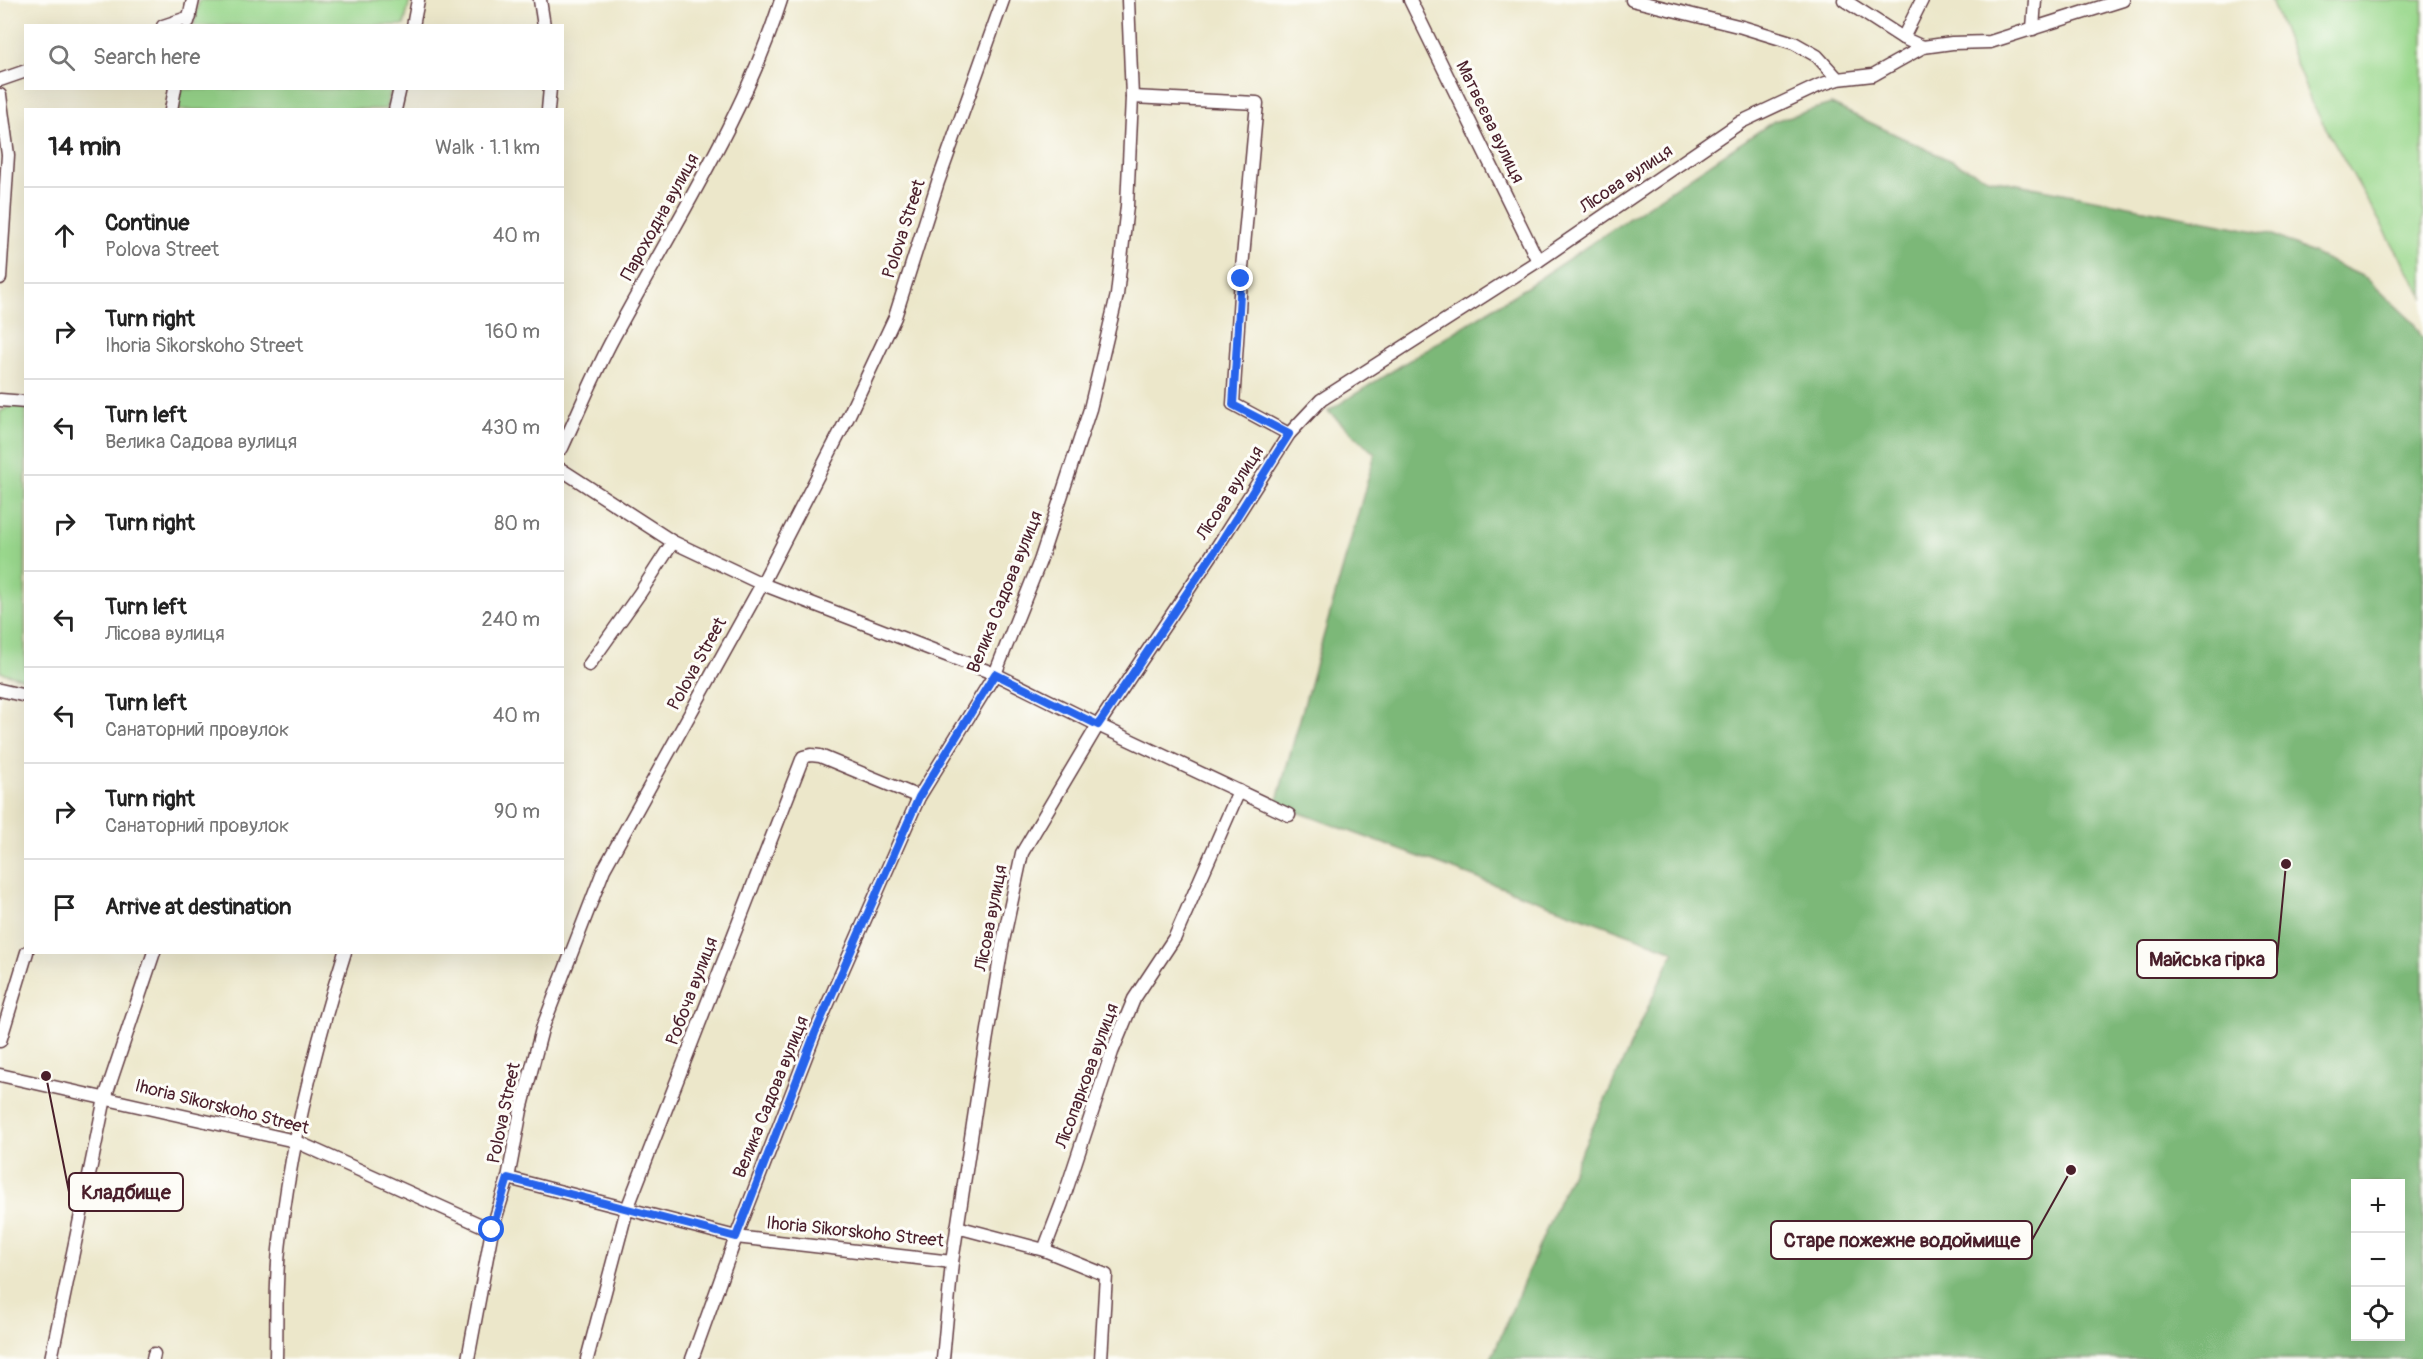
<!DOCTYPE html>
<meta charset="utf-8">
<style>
:root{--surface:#fff;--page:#f2f2f2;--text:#222;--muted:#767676;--line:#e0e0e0}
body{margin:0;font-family:Pangolin,sans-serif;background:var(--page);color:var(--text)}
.controls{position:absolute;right:18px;bottom:18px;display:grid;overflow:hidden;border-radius:0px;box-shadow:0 6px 24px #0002}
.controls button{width:54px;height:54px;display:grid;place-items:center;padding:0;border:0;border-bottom:2px solid var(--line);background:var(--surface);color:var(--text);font:30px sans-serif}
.stop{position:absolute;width:18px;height:18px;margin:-14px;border:4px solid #2563eb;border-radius:50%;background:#fff}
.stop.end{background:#2563eb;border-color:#fff;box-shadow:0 2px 6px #0008}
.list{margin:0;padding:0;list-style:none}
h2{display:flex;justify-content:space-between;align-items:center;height:78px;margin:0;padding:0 24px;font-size:26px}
h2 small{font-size:20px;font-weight:400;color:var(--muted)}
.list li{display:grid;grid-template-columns:39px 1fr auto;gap:18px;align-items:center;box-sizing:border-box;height:96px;padding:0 24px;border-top:2px solid var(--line)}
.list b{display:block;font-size:22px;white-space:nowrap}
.list p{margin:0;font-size:20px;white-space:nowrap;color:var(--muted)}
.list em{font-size:20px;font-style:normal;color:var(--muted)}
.icon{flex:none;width:33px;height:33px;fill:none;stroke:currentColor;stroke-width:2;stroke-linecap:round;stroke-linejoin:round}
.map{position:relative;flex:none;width:2423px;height:1359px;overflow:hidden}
.search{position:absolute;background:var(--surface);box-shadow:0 6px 24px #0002;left:24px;top:24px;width:540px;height:66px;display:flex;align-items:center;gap:15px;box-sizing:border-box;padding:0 21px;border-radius:0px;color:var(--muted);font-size:22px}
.panel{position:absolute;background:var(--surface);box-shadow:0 6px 24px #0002;left:24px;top:108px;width:540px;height:846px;border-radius:0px}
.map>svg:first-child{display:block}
</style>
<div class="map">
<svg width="2423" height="1359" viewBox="0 0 2423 1359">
<rect width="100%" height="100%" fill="#fdfcf7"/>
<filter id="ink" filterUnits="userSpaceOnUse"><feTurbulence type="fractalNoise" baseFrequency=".0167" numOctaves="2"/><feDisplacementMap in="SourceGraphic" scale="12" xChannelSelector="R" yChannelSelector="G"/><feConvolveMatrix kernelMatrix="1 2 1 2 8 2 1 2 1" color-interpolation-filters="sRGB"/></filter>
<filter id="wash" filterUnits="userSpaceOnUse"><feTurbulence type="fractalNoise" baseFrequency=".008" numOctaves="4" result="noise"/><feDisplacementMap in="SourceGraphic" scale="24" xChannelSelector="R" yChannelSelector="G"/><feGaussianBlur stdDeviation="1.35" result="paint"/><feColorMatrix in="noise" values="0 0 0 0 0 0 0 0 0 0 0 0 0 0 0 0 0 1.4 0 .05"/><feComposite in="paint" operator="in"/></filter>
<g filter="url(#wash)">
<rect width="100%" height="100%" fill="#ece7ca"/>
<g fill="#9ad88d" stroke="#727c5c" stroke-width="1.5">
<polygon points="199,0 410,0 404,25 194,26"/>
<polygon points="2271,0 2423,0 2423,297 2311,102"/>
<polygon points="180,89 391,89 386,109 176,110"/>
<polygon points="13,404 26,406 25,679 0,672 0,412"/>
</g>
<path fill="#7bb878" stroke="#626c52" stroke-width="1.5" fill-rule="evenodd" d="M1831,104L1987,178L2271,234L2366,278L2413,322L2423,339V1359H1491L1554,1211L1674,951L1276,804L1375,454L1328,411L1525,288L1774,121ZM2356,1184H2400V1336H2356Z"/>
</g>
<g filter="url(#ink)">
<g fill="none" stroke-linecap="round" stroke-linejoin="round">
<g stroke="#623d43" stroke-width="15">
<g id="minor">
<polyline points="540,0 544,26"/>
<polyline points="1410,0 1538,261"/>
<polyline points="1632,0 1742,27 1794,43 1817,56 1838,79"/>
<polyline points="1844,0 1903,38 1923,47"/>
<polyline points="188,22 193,0"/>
<polyline points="163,26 190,17"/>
<polyline points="413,26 418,0"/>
<polyline points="2033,29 2035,0"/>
<polyline points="1903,38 1922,0"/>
<polyline points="0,80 26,71"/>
<polyline points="0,95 8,155 0,278"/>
<polyline points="1132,97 1257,103 1241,279 1233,404 1289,434"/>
<polyline points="171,110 175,88"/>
<polyline points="395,110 400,88"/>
<polyline points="548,110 550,88"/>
<polyline points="0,400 26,402"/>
<path d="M562,448C578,413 593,377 610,344C669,232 743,121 781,0"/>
<polyline points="562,470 673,542 762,584 995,674 1098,725 1289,815"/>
<polyline points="589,665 640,593 673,542"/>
<polyline points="0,690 26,696"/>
<polyline points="0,1041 27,952"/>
<polyline points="0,1075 295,1141 492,1230"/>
<polyline points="508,1178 736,1237 952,1262"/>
<polyline points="957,1227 1044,1250 1106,1275 1101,1359"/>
<polyline points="1044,1250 1062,1203 1112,1052 1134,999 1175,937 1239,791"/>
<polyline points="51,1359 105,1098 154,952"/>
<polyline points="153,1359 154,1354"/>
<path d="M276,1359C277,1320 275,1279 280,1241C291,1143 315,1046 345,952"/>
<polyline points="468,1359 492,1230 508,1178 521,1110 542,1029 604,869 762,584 848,417 895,317 938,182 1003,0"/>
<polyline points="587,1359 627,1209 803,757 811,755 820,756 919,797"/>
<polyline points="692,1359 736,1237 815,1033 919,797 995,674 1040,561 1090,409 1117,295 1127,206 1132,97 1128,0"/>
<polyline points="943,1359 952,1262 981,1072 1002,946 1022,853 1098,725 1217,547 1289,434 1321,400 1538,261 1741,122 1820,85 1838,79 1873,75 1923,47 1952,43 1990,42 2123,0"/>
</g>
</g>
<use href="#minor" stroke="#fff" stroke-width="12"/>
</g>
</g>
<g fill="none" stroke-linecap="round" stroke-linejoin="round" filter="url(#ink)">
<polyline stroke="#2563eb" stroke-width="8" points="492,1230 508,1178 736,1237 815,1033 919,797 995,674 1098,725 1217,548 1289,434 1233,405 1241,279"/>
</g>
<g text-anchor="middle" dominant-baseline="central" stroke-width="6" stroke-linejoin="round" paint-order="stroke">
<g font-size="18" fill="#4a1f2b" stroke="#fdfcf7">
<text transform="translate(1490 122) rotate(64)">Матвєєва вулиця</text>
<text transform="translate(1626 179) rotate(-34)">Лісова вулиця</text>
<text transform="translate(660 217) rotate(-61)">Пароходна вулиця</text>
<text transform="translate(904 229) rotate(-72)">Polova Street</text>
<text transform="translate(1230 493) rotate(-57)">Лісова вулиця</text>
<text transform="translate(1005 592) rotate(-68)">Велика Садова вулиця</text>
<text transform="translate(697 664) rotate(-61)">Polova Street</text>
<text transform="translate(991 918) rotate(-79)">Лісова вулиця</text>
<text transform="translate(692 991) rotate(-69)">Робоча вулиця</text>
<text transform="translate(1087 1076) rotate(-70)">Лісопаркова вулиця</text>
<text transform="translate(771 1097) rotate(-68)">Велика Садова вулиця</text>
<text transform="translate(222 1107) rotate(14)">Ihoria Sikorskoho Street</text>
<text transform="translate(504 1113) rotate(-78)">Polova Street</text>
<text transform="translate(855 1232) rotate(6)">Ihoria Sikorskoho Street</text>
</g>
</g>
<path fill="none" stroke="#4a1f2b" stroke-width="2" d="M2286 864L2277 959M46 1076L69 1192M2071 1170L2032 1240"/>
<g fill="#4a1f2b" stroke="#fdfcf7" stroke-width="2">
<circle cx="2286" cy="864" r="6"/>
<circle cx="46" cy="1076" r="6"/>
<circle cx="2071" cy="1170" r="6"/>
</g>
<g fill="#fdfcf7" stroke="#4a1f2b" stroke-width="2">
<rect x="2137" y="940" width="140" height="38" rx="6"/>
<rect x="69" y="1173" width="114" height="38" rx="6"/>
<rect x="1771" y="1221" width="261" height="38" rx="6"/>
</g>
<g font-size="20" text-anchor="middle" font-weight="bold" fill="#4a1f2b">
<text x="2207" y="966">Майська гірка</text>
<text x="126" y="1199">Кладбище</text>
<text x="1902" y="1247">Старе пожежне водоймище</text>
</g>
</svg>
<div class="controls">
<button>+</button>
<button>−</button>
<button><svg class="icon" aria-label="locate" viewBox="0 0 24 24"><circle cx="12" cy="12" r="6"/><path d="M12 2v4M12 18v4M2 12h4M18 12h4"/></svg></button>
</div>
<div class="stop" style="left:492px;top:1230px"></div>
<div class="stop end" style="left:1241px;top:279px"></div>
<div class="search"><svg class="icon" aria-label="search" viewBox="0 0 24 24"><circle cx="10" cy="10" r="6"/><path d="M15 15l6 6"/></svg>Search here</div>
<section class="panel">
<h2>14 min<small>Walk · 1.1 km</small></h2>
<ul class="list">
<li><svg class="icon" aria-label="ahead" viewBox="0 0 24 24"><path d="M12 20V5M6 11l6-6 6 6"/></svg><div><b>Continue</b><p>Polova Street</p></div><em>40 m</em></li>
<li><svg class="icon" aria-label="right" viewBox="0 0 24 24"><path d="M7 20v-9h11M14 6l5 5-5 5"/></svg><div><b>Turn right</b><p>Ihoria Sikorskoho Street</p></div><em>160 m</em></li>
<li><svg class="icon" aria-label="left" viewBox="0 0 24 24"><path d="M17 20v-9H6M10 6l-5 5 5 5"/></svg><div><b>Turn left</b><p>Велика Садова вулиця</p></div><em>430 m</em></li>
<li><svg class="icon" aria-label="right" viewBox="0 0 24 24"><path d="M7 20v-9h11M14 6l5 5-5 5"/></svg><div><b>Turn right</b></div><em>80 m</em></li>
<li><svg class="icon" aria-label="left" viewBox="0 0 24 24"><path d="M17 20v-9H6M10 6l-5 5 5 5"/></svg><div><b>Turn left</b><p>Лісова вулиця</p></div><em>240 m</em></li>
<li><svg class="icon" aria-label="left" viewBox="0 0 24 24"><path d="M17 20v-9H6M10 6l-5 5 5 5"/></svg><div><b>Turn left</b><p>Санаторний провулок</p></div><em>40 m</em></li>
<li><svg class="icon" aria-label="right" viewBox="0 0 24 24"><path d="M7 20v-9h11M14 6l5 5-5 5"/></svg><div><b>Turn right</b><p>Санаторний провулок</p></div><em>90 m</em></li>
<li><svg class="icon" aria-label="arrive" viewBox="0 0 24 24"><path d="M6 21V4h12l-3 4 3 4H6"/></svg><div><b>Arrive at destination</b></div></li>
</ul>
</section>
</div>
